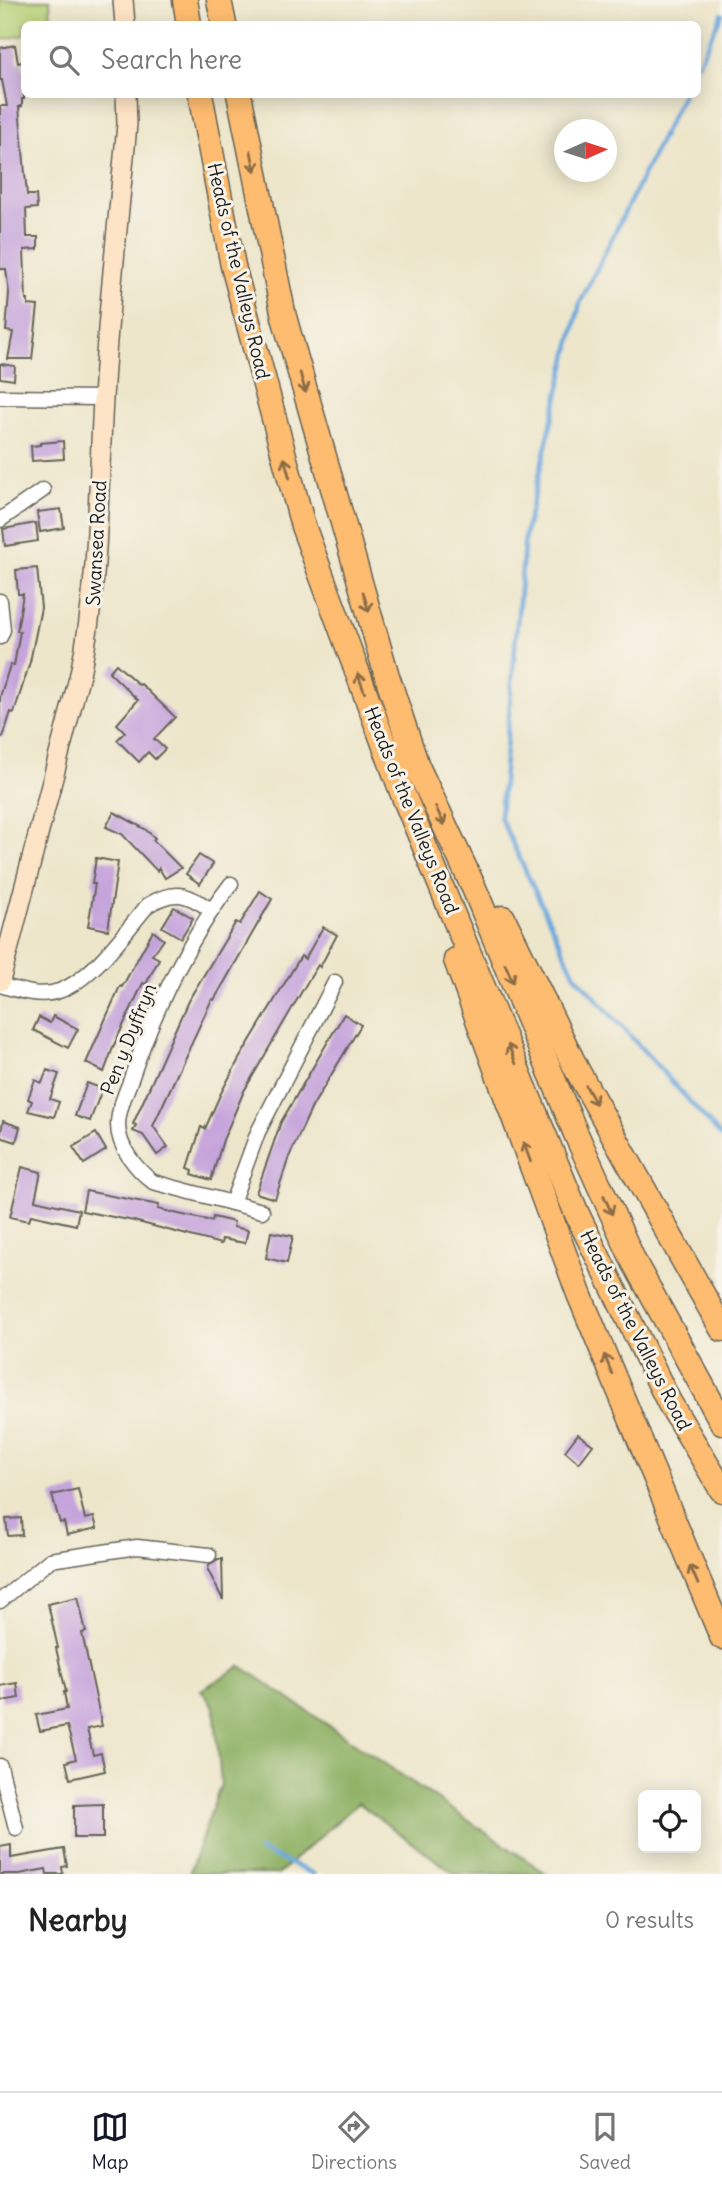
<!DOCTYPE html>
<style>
:root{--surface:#fff;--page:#f6f6f6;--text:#222;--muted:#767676;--line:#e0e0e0;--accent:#111827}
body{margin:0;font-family:Delius,sans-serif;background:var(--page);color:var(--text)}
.controls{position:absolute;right:21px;bottom:21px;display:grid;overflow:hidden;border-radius:10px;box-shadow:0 4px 18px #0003}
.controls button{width:63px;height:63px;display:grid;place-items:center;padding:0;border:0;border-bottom:2px solid var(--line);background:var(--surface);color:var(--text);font:35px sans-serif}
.compass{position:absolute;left:554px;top:119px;width:63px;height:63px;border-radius:50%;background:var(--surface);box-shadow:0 4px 18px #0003;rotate:87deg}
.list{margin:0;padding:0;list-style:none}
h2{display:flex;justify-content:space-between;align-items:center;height:91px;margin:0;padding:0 28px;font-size:30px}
h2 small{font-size:23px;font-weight:400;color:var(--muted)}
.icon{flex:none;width:38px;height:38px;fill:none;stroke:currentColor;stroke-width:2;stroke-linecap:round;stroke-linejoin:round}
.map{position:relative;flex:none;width:722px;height:1874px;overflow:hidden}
.search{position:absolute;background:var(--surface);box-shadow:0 4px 18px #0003;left:21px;right:21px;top:21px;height:77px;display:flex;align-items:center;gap:18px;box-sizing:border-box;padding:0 24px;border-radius:10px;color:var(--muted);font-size:26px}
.sheet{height:217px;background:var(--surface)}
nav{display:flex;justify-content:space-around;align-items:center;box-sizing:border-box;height:98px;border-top:2px solid var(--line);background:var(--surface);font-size:19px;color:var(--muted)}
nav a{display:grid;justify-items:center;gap:4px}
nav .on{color:var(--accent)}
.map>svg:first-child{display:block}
</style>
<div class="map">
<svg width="722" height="1874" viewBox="0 0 722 1874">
<rect width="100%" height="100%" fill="#f7f3e8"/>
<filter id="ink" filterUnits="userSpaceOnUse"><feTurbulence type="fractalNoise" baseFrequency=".0143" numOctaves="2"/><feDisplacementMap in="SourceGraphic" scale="14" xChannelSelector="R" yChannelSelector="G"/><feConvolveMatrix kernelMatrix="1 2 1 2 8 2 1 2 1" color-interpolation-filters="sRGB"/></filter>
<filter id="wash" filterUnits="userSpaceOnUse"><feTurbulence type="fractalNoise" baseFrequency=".00686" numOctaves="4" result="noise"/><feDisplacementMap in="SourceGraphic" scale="28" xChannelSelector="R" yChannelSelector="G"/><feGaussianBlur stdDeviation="1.57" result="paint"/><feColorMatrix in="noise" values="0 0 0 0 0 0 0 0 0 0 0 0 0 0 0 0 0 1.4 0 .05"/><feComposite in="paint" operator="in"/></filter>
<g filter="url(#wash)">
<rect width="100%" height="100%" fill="#ede6cb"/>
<polygon fill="#b6d075" stroke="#697648" stroke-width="2" points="0,0 50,0 51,24 24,24 24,35 0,40"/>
<polygon fill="#90b266" stroke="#566741" stroke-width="2" points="241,1666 547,1874 455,1874 358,1803 278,1874 189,1874 221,1784 214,1707 201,1690"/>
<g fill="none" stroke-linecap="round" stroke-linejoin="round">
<g stroke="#6ca7dd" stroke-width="4.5">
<polyline points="698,64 722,14"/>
<polyline points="683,94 580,303 525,534 500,817 575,975 722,1137"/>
<polyline points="259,1850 314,1874"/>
</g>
</g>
<g id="blocks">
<g fill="#c5a3db">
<polygon points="15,45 18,63 22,62 24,75 24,99 22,99 22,106 19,107 27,195 36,195 37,208 26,209 27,237 38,237 38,249 24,250 26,300 28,300 28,305 38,306 32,359 8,359 13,332 6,331 9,293 6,269 0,269 0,106 7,106 2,80 0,80 0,48"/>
<polygon points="0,364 15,366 14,380 0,378"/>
<polygon points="63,441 64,459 32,461 31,446 40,445 40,443"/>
<polygon points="61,509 64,528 40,532 37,512"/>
<polygon points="36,523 38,541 5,546 3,529"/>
<polygon points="37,568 41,608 30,662 14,713 11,712 3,737 0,737 0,697 10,665 14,666 20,631 17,631 23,594 18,594 16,570"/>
<polygon points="116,664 139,685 141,684 175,717 154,739 165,749 155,759 148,752 139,762 117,740 125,732 117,724 138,700 109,672"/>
<polygon points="114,812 145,829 155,838 153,840 181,868 165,878 159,868 157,871 122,834 106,827"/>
<polygon points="199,855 213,864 200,884 186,874"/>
<polygon points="96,858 118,862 108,930 88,926 95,884 92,884"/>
<polygon points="260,891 272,899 221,988 214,1000 212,999 153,1126 168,1147 157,1155 143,1135 133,1131 136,1125 133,1124 188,1001 236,922 240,924"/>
<polygon points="174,907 193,918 181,938 162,927"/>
<polygon points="323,927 337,935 320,967 318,965 305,986 244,1091 223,1140 211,1180 192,1174 193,1170 188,1168 201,1127 205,1129 220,1095 239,1059 301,956 305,959"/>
<polygon points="153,931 164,940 152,955 159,959 146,984 143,983 114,1045 104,1072 86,1063 120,986 122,987"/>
<polygon points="344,1014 361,1025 312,1107 289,1157 275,1199 256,1193 281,1122"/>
<polygon points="53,1016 78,1029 68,1048 33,1030 39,1017 50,1023"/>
<polygon points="47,1070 59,1074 50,1099 59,1102 54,1117 28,1111 32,1101 28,1099 35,1080 42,1083"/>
<polygon points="87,1083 98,1087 97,1090 101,1092 90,1121 75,1116"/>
<polygon points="3,1121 20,1127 16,1142 0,1137"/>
<polygon points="96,1133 106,1150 84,1164 73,1147"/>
<polygon points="22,1167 41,1172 35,1200 79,1210 76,1225 31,1215 29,1221 10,1217"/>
<polygon points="86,1191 159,1205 158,1209 183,1215 212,1221 213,1217 234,1222 233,1227 248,1230 245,1243 222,1239 221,1244 134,1221 82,1211"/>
<polygon points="271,1232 293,1236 287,1263 266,1258"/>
<polygon points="578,1434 593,1445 579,1463 565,1451"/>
<polygon points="78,1489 85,1519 94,1517 97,1528 67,1535 64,1522 60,1523 52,1495"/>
<polygon points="21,1518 22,1535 8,1536 6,1519"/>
<polygon points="218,1559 222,1559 223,1600 208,1570 209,1565"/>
<polygon points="78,1597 86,1632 82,1633 102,1726 87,1729 93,1755 101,1753 105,1771 70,1779 66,1762 76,1759 67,1726 40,1731 36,1715 67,1709 64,1692 66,1692 56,1648 58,1648 48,1604"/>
<polygon points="17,1683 19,1698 2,1701 0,1686"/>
<polygon points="103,1804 103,1838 74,1838 74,1805"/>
<polygon points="11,1845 11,1858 64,1849 67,1866 62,1867 63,1874 47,1874 46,1869 19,1874 0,1874 0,1847"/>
</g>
</g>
</g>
<g filter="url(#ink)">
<use href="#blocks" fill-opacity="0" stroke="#656359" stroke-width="2"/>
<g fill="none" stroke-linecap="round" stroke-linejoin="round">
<g stroke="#656359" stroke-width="17">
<g id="street">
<polyline points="0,397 103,398"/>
<polyline points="0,520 43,490"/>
<polyline points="0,601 3,630 0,637"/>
<path d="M231,884C187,941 154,1011 131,1079C126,1093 118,1109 118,1125C118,1147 136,1169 153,1182L262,1211"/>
<path d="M0,985C18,990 39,998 59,991C93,979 125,932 148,905C174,889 187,893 211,910"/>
<polyline points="232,1203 258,1132 335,982"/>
<polyline points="0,1601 50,1560 137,1547 209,1555"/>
<polyline points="0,1766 16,1828"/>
</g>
</g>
<g stroke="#656359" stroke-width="22">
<g id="secondary">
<polyline points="123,0 125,24"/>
<path d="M0,981L80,674C99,584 98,491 103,399C108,307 119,216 127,124L126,94"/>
</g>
</g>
<g stroke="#656359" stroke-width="27">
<g id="highway">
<polyline points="185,0 189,24"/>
<polyline points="219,0 224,24"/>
<polyline points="200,94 233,266 303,526 402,792 577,1214 669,1402 722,1490"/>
<polyline points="239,94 284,317 387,676 417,766 474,888 576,1134 634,1262 722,1422"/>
<polyline points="503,918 577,1070 722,1329"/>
<polyline points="456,960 579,1294 722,1637"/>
</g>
</g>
<use href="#street" stroke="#fff" stroke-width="14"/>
<use href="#secondary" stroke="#fee4c6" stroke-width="19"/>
<use href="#highway" stroke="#fdbc70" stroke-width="24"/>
</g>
<defs><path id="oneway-shaft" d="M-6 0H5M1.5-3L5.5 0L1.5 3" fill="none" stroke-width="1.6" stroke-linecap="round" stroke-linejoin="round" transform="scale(1.75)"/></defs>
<g stroke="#8c6c46">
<use href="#oneway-shaft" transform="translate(253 161) rotate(78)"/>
<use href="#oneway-shaft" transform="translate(303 383) rotate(74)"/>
<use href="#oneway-shaft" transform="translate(287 468) rotate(-105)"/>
<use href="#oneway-shaft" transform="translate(366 602) rotate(74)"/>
<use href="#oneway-shaft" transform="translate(361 683) rotate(-110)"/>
<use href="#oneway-shaft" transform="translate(440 816) rotate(65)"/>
<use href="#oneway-shaft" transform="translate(509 973) rotate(67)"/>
<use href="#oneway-shaft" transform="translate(512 1054) rotate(-112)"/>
<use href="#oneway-shaft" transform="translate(591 1095) rotate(61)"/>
<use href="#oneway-shaft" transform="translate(527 1152) rotate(-110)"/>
<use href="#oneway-shaft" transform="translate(608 1205) rotate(66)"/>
<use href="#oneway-shaft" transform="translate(608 1364) rotate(-112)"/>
<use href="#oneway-shaft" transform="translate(694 1575) rotate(-113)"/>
</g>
</g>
<g text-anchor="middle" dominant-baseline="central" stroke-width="6" stroke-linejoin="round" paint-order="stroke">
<g font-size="19" fill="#1c1c1c" stroke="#f7f3e8">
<text transform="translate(239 271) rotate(77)">Heads of the Valleys Road</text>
<text transform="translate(96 543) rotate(-87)">Swansea Road</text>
<text transform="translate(412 810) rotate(68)">Heads of the Valleys Road</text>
<text transform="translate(128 1039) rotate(-68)">Pen y Dyffryn</text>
<text transform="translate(636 1330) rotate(63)">Heads of the Valleys Road</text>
</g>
</g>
</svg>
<div class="controls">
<button><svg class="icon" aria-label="locate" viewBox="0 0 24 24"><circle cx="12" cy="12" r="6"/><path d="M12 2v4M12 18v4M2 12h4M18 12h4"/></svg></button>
</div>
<svg class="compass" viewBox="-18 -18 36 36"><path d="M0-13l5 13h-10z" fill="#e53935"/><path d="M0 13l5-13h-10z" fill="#767676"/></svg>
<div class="search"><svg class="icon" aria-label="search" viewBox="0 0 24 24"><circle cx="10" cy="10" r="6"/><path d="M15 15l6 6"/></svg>Search here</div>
</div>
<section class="sheet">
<h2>Nearby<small>0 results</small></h2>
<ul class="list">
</ul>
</section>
<nav>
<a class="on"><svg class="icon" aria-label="map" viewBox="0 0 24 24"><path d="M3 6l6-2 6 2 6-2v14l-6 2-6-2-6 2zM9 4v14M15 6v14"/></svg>Map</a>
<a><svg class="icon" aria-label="directions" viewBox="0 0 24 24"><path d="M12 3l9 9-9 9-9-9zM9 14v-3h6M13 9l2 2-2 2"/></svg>Directions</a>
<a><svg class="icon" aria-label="saved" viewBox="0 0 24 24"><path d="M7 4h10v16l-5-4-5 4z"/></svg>Saved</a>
</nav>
